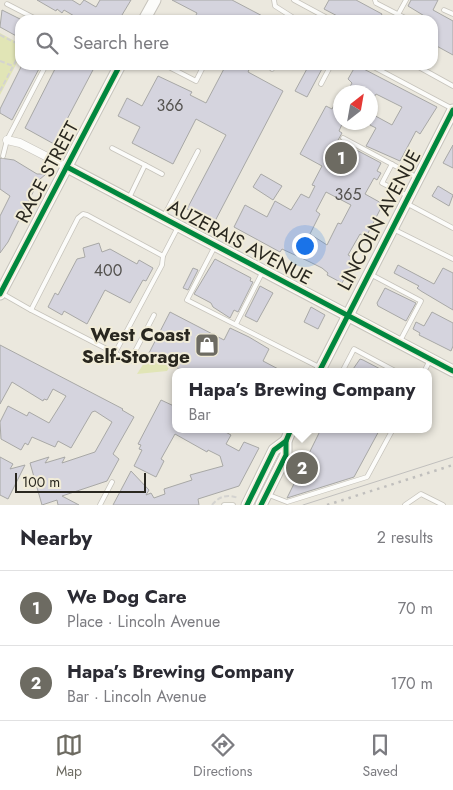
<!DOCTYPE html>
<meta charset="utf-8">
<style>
:root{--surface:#fff;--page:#f2f2f3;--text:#2b2b33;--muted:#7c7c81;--line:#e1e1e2;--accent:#6d6b62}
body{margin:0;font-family:Jost,sans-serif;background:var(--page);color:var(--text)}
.compass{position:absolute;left:333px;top:85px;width:45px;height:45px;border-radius:50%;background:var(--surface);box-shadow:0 1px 4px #0004;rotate:31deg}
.scale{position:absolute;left:15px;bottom:12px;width:131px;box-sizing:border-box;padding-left:5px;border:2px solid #29271f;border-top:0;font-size:14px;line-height:18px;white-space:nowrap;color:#29271f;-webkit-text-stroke:4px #f1ecd8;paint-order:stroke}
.you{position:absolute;left:304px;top:245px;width:18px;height:18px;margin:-12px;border:4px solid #fff;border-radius:50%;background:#1a73e8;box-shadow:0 0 0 8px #1a73e833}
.badge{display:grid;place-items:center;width:32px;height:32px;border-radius:50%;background:var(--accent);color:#fff;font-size:16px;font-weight:700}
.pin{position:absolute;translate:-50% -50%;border:2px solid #fff;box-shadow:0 1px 5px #0006}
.popup{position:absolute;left:172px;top:368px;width:260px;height:65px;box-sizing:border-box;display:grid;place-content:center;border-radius:10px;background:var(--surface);filter:drop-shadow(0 1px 4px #0005);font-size:16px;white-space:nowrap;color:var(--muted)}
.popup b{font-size:19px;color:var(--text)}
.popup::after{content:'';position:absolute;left:50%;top:100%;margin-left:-10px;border:10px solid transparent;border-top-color:var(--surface)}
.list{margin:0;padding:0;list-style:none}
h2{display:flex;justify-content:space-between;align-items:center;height:65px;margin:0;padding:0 20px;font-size:21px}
h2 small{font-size:16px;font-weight:400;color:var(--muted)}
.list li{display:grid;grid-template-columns:32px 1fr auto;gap:15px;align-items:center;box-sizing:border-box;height:75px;padding:0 20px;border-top:1px solid var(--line)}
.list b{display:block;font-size:19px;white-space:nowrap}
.list p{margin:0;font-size:16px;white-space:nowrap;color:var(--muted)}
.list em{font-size:16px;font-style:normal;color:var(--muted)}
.icon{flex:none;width:28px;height:28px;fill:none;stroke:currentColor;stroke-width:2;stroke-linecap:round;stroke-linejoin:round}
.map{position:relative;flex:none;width:453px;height:505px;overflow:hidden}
.search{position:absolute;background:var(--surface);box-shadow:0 1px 4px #0004;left:15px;right:15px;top:15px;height:55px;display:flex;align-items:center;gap:12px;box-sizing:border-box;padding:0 18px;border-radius:15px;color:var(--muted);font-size:19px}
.sheet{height:215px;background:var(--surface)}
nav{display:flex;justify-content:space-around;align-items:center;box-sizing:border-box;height:70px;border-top:1px solid var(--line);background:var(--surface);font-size:14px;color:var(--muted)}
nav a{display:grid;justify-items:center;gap:2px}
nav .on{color:var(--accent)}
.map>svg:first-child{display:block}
</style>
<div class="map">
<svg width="453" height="505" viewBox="0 0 453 505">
<rect width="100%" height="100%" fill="#ebe8de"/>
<g fill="#e1e5b6">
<polygon points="0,33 20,44 20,57 0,95"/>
<polygon points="149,355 170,366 167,371 137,374"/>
</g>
<g fill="#d5d4de" stroke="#a8a8a6" fill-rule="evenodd">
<polygon points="37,0 72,0 80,5 84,0 96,7 100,0 131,0 119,20 81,20 64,10 62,13 57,9 56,11"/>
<polygon points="172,0 232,0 270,20 200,20 195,17 197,13"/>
<polygon points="329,0 356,0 382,14 379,20 345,20 324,9"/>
<polygon points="411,0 438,0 433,10 453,21 453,55 433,44 433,29 436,23 408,6"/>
<polygon points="2,10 20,19 20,38 0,27"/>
<polygon points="22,65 41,65 12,120 0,113 0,109"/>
<polygon points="57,65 88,65 94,68 54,144 25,128"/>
<polygon points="226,65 251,65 248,72 283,91 214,223 187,209 226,135 196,119 173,164 132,143 140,127 118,116 127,98 142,106 158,76 192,92 190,95 206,103"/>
<polygon points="309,65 324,65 307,97 295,91"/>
<polygon points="356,65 437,107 420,134 416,131 400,161 366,146 376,128 370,125 370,113 392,125 402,107 376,94 370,104 370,92 347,92 352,83 348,79"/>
<path d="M340,94V122H343L339,131L342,133L333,149L347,145L381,163L377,171L381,173L377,180L374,178L365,194L383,204L366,237L360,234L348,255L355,259L342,283L327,275L328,273L322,268L310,262L282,249L280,252L234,227L245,205L267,217L275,201L291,210L301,194L309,198L315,186L312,185L322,166L300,154L326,106L332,109ZM326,192L351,205L341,224L338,223L327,245L310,234L320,214L316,211Z"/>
<polygon points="453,145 453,168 443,163"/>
<polygon points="0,158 14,160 37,174 46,174 39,180 8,242 0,253 0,216 10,196 0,189"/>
<polygon points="261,174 282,186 273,200 253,187"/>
<polygon points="438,186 453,195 449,206 432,196"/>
<polygon points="99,243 102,252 110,249 137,264 139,260 153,268 146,281 143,280 130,303 105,290 87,324 64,311 62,315 48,307 55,293 58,295 77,259 85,257 83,248"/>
<polygon points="215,259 251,278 250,281 253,282 238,312 234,310 230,318 213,307 211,303 194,294"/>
<polygon points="398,265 434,284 443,268 453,273 453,310 421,291 417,288 419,286 394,273"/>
<polygon points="193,268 198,270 188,290 183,288"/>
<polygon points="260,286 273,293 257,322 245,316"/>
<polygon points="385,288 416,303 406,321 378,306 377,303"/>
<polygon points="311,307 325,315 318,329 304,322"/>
<polygon points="170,312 224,340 230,328 249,337 269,349 263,361 284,372 185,372 149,353"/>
<polygon points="432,312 453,323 453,346 451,351 419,335 420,333 413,329 416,322 424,326"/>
<polygon points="0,345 123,409 122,410 134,417 113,454 119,459 107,481 62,496 79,505 58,505 57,500 42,505 30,463 49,457 45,463 65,457 62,463 95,452 112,422 95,411 92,412 71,448 58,441 55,447 32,437 28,445 25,443 21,450 1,439 0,422 8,406 27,416 29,412 49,423 66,396 53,389 47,400 44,399 43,401 12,382 0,404"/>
<polygon points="360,359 363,360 386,372 351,372"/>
<polygon points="161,400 176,407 176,429 220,429 231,435 226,444 239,451 244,442 259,448 239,486 198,499 199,505 113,505 131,471 149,490 146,495 151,493 154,498 165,494 164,489 192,480 190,475 223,466 220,456 208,450 207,452 175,434 161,459 164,461 156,477 134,466 142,450 139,449 141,445 138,444"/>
<polygon points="321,429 380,429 354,477 287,498"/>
<polygon points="0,457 13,464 10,469 25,465 8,499 0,495"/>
</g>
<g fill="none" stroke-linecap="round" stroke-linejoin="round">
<g stroke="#c6c3bb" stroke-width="5.5">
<g id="lane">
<polyline points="274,0 275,6 297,20"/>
<polyline points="294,0 331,20"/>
<polyline points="375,0 376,3 409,20"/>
<polyline points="7,4 38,20"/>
<polyline points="444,10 453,14"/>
<polyline points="395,20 406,0"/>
<polyline points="165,65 196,81 204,65"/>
<polyline points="370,65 451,108"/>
<polyline points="415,65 453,86"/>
<polyline points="272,69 274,65"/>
<polyline points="321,84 331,65"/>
<polyline points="343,138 416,177"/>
<polyline points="112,148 145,165"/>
<polyline points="3,156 7,140 46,65"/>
<polyline points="392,164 382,183 406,195"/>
<polyline points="129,198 145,165 162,174"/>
<polyline points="406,203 453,228"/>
<polyline points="164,216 198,151"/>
<polyline points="393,229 453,259"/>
<polyline points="215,246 187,300 319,367"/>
<polyline points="370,274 421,301 400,341"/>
<polyline points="3,294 31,310 78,218 83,214 87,215 163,256 178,227"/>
<polyline points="31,310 130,361 154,315"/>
<polyline points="236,324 262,273"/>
<polyline points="115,353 162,265 163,256"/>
<polyline points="342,372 354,349 397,372"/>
<polyline points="424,372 430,360"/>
<polyline points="269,495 287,502 367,477 393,429"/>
<polyline points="100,505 112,482"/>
<polyline points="224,505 233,505"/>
<polyline points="405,505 421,494 443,505"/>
</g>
</g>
<g stroke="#c6c3bb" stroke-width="9">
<polyline id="street" points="7,140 20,143 67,167"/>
</g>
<g stroke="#c6c3bb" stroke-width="13">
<g id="secondary">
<polyline points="144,20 155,0"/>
<polyline points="67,167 453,371"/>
<polyline points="0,294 120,65"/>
<polyline points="319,372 453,110"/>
<polyline points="247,505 274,450 286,441"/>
<polyline points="261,505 286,455 286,441 291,429"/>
</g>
</g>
<g stroke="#d4d3d0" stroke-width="2" stroke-dasharray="5 2.5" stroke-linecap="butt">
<polyline points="0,35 20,45"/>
<polyline points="0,61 13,66"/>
<polyline points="0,91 20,53"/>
<path d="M212,505C219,496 228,494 238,498"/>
</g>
<use href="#lane" stroke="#fcfcfa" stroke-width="4"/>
<use href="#street" stroke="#fcfcfa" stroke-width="8"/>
<use href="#secondary" stroke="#fcfcfa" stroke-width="11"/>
<polyline stroke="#c0bfbd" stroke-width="1" points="303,505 453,457"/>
<polyline stroke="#c0bfbd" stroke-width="2.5" stroke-dasharray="2.5 5" stroke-linecap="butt" points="327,505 453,465"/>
<g stroke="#f1ecd8" stroke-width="8">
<g id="cycleway">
<polyline points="67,167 453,371"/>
<polyline points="0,294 120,65"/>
<polyline points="319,372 453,110"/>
<polyline points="247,505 274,450 286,441"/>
<polyline points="261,505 286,455 286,441 291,429"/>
</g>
</g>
<use href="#cycleway" stroke="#00873e" stroke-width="5"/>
</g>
<defs>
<g id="shop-square" transform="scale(1.25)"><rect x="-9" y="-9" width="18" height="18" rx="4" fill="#6d6b62" stroke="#f1ecd8"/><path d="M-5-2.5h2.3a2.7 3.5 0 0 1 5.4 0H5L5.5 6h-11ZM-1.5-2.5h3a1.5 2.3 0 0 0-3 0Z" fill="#fff"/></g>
</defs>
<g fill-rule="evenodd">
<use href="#shop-square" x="207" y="345"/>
</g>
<g text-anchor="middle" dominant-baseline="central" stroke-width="4" stroke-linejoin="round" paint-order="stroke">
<g font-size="16" fill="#54524f">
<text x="170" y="105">366</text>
<text x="348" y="194">365</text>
<text x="108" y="270">400</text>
</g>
<g font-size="19" fill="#29271f" stroke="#f1ecd8">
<text transform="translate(47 172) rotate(-62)">RACE STREET</text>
<text transform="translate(379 220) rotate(-62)">LINCOLN AVENUE</text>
<text transform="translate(240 242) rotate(28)">AUZERAIS AVENUE</text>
</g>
<g font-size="19" font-weight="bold" fill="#29271f" stroke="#f1ecd8" text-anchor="end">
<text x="190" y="334">West Coast<tspan x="190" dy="22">Self-Storage</tspan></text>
</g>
</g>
</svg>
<svg class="compass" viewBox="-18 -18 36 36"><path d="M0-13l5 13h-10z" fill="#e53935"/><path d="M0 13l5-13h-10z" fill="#7c7c81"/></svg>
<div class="scale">100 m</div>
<div class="you"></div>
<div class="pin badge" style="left:341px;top:158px">1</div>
<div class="pin badge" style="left:302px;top:468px">2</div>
<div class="popup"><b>Hapa’s Brewing Company</b>Bar</div>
<div class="search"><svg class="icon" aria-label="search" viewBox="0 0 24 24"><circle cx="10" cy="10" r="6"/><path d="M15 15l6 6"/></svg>Search here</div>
</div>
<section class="sheet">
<h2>Nearby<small>2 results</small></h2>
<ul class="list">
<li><span class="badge">1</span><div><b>We Dog Care</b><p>Place · Lincoln Avenue</p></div><em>70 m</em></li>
<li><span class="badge">2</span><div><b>Hapa’s Brewing Company</b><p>Bar · Lincoln Avenue</p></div><em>170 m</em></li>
</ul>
</section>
<nav>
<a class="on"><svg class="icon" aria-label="map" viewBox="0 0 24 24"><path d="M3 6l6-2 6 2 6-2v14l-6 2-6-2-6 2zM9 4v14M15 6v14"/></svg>Map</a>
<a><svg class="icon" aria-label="directions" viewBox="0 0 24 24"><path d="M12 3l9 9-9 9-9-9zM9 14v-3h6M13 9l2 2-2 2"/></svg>Directions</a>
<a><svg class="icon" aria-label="saved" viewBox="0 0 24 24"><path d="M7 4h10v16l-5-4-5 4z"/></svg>Saved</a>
</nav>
